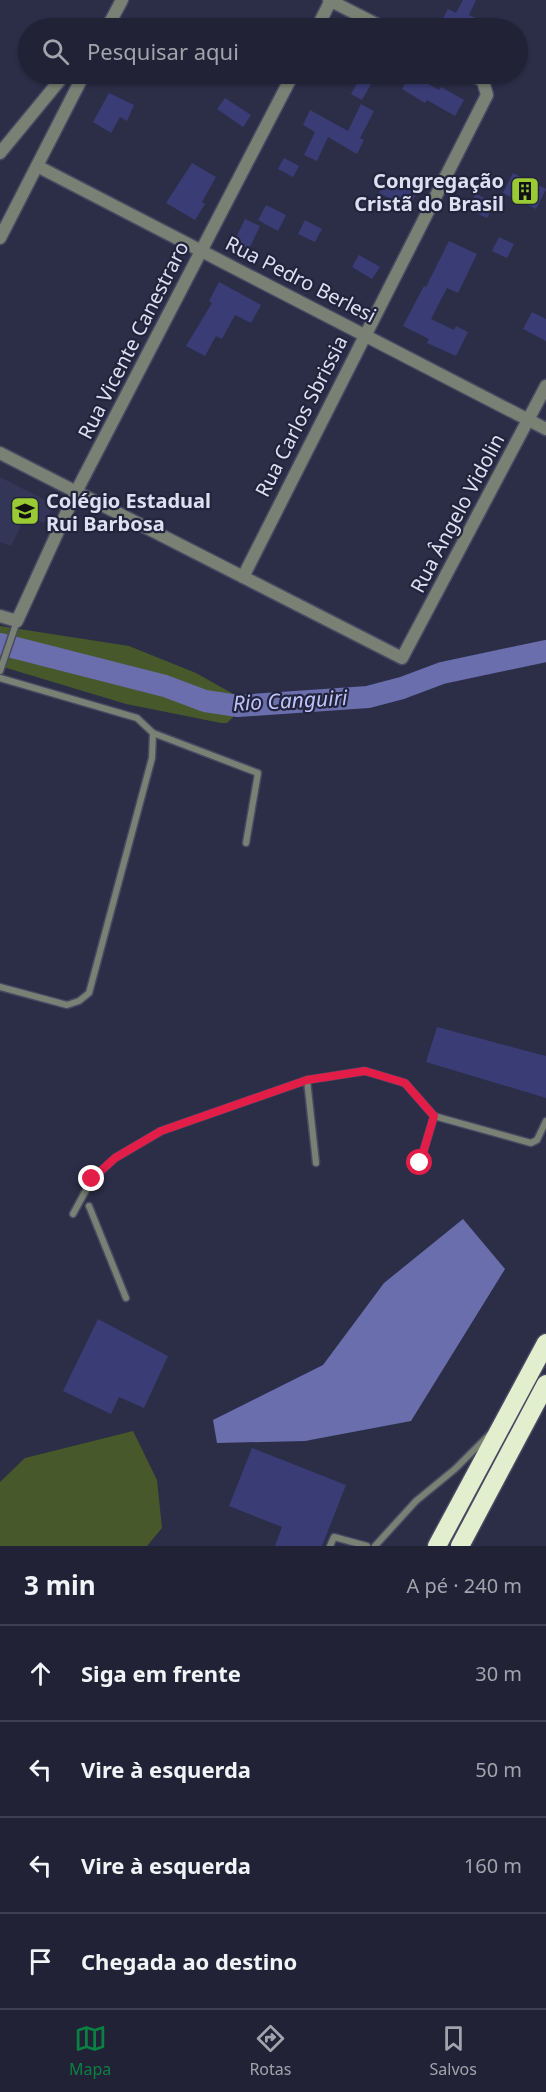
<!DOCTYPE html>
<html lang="pt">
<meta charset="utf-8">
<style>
:root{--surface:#212236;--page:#2d2f42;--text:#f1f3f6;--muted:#a2a4ad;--line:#3e3f51;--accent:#0b8043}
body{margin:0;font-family:"Noto Sans",sans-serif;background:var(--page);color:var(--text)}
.stop{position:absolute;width:18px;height:18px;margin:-14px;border:4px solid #e11d48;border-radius:50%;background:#fff}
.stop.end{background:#e11d48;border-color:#fff;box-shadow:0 2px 6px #0008}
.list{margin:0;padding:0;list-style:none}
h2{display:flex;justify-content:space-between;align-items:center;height:78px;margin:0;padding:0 24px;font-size:26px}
h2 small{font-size:20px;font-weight:400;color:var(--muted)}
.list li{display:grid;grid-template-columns:39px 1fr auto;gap:18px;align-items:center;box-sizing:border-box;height:96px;padding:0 24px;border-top:2px solid var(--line)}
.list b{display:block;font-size:22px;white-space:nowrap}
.list em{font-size:20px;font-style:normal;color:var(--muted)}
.icon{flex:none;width:33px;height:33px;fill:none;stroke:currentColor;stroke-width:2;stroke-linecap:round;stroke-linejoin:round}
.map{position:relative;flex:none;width:546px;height:1546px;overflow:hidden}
.search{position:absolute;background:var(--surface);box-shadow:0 2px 4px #0004;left:18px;right:18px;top:18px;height:66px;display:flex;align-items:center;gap:15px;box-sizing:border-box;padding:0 21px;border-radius:33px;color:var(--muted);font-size:22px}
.sheet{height:462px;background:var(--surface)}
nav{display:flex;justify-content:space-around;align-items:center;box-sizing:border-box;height:84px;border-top:2px solid var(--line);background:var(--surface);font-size:16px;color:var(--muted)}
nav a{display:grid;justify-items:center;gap:3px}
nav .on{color:var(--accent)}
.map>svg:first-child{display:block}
</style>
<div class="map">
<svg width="546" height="1546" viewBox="0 0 546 1546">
<rect width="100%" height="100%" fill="#2c2e48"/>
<polygon fill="#333656" points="0,477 51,503 52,509 44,523 26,515 11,546 0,542"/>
<g fill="#47582a">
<polygon points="0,626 129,646 196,673 244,700 241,709 227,723 221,723 126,704 0,666"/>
<polygon points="133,1431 157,1480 162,1528 147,1546 0,1546 0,1482 25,1458"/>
</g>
<polygon fill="#6a6eac" points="463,1219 505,1269 411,1421 305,1441 217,1443 213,1420 323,1365 384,1283"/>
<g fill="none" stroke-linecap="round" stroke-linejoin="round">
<polyline stroke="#6a6eac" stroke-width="22" points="0,644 165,686 205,701 238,706 368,697 402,688 442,673 546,651"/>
</g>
<g fill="#3a3c75">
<polygon points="463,0 476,0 469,15 497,28 438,28 448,9 456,13"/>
<polygon points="362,74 374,79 362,100 351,94"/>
<polygon points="411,74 439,90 441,87 464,100 455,116 427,100 425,103 402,89"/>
<polygon points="109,93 134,105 127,121 120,117 111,133 93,122"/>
<polygon points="225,98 251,115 243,127 217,109"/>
<polygon points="361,104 374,111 360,138 364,140 357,154 328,137 317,161 304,155 315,132 303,125 310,110 348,131"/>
<polygon points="284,158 299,166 293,177 278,169"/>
<polygon points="192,163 216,177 202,202 205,204 195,220 166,203"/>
<polygon points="513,173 546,189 536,209 503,193"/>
<polygon points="388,178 417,193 408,208 379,193"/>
<polygon points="476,194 495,203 487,218 468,209"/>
<polygon points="266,205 286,215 278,231 258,220"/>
<polygon points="245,219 260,226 249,249 234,242"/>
<polygon points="305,220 322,229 315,242 298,234"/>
<polygon points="499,237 514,244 507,258 492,251"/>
<polygon points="449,241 477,254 458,293 447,288 431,319 454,330 456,326 468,332 456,356 427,343 429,339 403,326 424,286 426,287"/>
<polygon points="359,255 380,267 372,279 352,267"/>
<polygon points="219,282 261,305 251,323 235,315 222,339 216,336 205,356 186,346 212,303 209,301"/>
<polygon points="532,312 546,319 546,341 523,329"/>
<polygon points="437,1027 546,1056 546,1098 426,1062"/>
<polygon points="98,1319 168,1356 144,1408 119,1397 111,1414 63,1391"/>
<polygon points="252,1448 346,1485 322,1546 275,1546 282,1527 229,1506"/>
</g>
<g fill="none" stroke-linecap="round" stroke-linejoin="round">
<g stroke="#484a63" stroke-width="9">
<g id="lane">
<polyline points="0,671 17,621"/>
<polyline points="0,678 137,718 153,733 152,758 89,993 79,1001 67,1005 0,987"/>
<polyline points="153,733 258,773 246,843"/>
<polyline points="307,1080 316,1163"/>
<polyline points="420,1163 434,1116 531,1143 537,1140 546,1121"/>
<polyline points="89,1206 126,1298"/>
<polyline points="73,1214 92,1179 115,1158 161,1131 307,1080 365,1071 405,1083 434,1116"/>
<polyline points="330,1546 334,1537 367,1546"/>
<polyline points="375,1546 416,1501 455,1469 489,1435"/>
</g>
</g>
<g stroke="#484a63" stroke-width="15">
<g id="street">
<polyline points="329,0 384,28"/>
<polyline points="107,28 122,0"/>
<polyline points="317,28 331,0"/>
<polyline points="0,153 65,74"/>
<polyline points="37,166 546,429"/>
<polyline points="0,238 84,74"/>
<polyline points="0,453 402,658 546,386"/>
<polyline points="243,577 487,95 483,81 470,74"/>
<polyline points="0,616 17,621 76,492 293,74"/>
</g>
</g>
<g stroke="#484a63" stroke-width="21">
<g id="highway">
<polyline points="437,1546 546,1343"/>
<polyline points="460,1546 546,1384"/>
</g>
</g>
<use href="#lane" stroke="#7a8073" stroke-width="6"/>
<use href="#street" stroke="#7a8073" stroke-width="12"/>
<use href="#highway" stroke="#e1efce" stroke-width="18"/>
</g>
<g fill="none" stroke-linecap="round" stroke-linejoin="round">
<polyline stroke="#e11d48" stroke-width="8" points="92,1179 115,1158 161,1131 307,1080 365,1071 405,1083 434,1116 420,1163"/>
</g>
<defs>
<g id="building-square" transform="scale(1.5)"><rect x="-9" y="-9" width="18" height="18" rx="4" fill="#9acb34" stroke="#22243d"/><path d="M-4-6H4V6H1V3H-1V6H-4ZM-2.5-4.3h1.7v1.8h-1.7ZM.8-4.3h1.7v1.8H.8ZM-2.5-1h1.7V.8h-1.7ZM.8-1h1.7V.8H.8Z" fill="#111"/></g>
<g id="school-square" transform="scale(1.5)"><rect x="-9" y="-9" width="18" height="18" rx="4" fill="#9acb34" stroke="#22243d"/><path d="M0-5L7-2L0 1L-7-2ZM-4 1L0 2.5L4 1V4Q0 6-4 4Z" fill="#111"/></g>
</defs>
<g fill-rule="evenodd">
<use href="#building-square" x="525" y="191"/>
<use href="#school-square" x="25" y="511"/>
</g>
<g text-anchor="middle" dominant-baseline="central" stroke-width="4.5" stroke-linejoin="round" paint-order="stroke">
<g font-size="20" font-weight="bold" fill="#dde0f1" stroke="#22243d" text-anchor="end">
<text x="504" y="180">Congregação<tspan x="504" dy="23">Cristã do Brasil</tspan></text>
<text x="46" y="500" text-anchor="start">Colégio Estadual<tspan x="46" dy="23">Rui Barbosa</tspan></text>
</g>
<g font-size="20" fill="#dde0f1" stroke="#22243d">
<text transform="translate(301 279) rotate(27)">Rua Pedro Berlesi</text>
<text transform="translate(133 340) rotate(-63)">Rua Vicente Canestraro</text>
<text transform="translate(301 416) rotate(-63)">Rua Carlos Sbrissia</text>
<text transform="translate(457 513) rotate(-62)">Rua Ângelo Vidolin</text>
</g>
<g font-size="21" font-style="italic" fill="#bec4f9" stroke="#22243d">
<text transform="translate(290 700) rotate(-3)">Rio Canguiri</text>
</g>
</g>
</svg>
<div class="stop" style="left:420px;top:1163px"></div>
<div class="stop end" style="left:92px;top:1179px"></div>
<div class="search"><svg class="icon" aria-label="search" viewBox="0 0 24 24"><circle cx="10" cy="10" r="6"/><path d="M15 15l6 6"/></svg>Pesquisar aqui</div>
</div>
<section class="sheet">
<h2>3 min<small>A pé · 240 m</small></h2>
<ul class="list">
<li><svg class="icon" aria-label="ahead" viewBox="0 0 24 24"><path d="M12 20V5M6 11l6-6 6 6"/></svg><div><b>Siga em frente</b></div><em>30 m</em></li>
<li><svg class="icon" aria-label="left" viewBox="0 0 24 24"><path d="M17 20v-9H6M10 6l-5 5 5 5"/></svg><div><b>Vire à esquerda</b></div><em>50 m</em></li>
<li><svg class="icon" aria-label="left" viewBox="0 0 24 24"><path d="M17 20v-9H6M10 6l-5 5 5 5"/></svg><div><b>Vire à esquerda</b></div><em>160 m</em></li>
<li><svg class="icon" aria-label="arrive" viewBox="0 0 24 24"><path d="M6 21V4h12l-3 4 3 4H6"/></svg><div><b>Chegada ao destino</b></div></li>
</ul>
</section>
<nav>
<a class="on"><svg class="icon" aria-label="map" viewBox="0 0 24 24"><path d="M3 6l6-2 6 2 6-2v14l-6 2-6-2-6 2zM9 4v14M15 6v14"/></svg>Mapa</a>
<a><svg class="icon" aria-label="directions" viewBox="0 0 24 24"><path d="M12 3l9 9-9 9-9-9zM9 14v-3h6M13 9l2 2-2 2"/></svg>Rotas</a>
<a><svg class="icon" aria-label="saved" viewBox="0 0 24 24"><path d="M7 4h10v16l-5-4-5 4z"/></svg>Salvos</a>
</nav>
